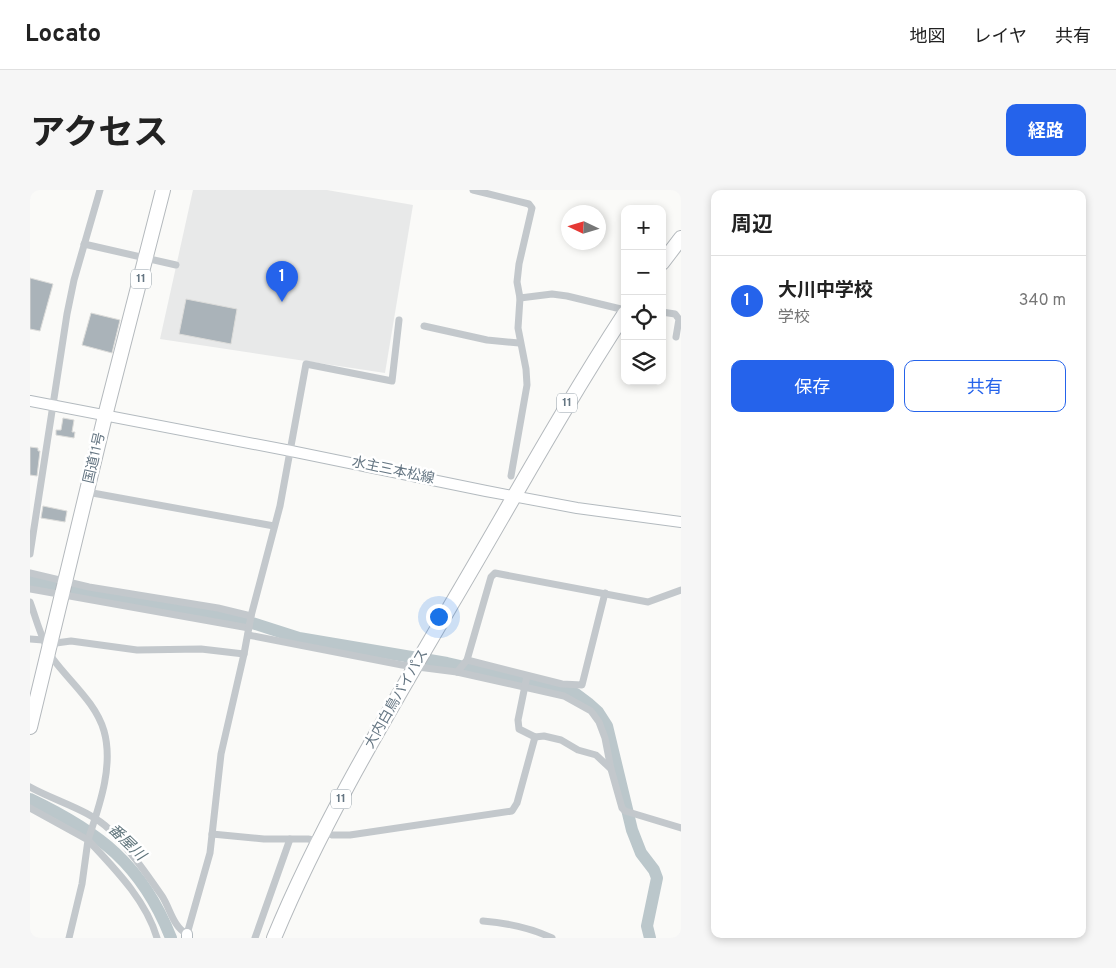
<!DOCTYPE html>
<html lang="ja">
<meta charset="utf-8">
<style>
:root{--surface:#fff;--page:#f6f6f6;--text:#222;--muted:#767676;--line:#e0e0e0;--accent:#2563eb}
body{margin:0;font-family:Overpass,"Noto Sans JP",sans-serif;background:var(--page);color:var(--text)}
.controls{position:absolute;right:15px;top:15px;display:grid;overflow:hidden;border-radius:10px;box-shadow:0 2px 8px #0003}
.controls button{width:45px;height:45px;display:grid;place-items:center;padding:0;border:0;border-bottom:1px solid var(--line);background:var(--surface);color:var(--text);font:25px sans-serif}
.compass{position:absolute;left:531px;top:15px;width:45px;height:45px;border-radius:50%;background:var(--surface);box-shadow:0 2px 8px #0003;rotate:274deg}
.you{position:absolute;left:408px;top:426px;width:18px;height:18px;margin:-12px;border:4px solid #fff;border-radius:50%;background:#1a73e8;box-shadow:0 0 0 8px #1a73e833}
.badge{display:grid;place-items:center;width:32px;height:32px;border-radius:50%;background:var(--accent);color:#fff;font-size:16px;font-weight:700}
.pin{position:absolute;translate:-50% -41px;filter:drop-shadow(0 1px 2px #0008)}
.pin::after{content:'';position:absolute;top:26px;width:18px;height:15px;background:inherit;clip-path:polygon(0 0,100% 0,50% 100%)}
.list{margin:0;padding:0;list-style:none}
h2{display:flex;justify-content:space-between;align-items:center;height:65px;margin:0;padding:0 20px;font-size:21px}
h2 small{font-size:16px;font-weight:400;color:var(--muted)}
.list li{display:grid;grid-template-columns:32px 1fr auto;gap:15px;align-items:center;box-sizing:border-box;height:90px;padding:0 20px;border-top:1px solid var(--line)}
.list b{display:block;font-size:19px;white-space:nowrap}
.list p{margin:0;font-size:16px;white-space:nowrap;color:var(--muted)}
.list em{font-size:16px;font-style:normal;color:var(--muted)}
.actions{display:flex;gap:10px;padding:15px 20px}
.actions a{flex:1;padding:11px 0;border:1px solid var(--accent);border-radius:10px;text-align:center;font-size:18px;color:var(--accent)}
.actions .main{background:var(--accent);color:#fff}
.icon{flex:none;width:28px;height:28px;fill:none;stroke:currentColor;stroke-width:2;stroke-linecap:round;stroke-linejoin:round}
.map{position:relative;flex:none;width:651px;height:748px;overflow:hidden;border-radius:10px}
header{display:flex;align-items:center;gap:30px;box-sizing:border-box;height:70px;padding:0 25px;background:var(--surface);border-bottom:1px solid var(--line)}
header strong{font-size:24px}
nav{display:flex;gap:28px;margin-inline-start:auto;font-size:18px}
.intro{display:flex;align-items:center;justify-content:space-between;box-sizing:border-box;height:120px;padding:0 30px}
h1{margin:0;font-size:35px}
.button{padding:12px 22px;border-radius:10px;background:var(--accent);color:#fff;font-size:18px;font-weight:700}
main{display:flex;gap:30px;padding:0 30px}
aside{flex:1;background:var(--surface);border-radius:10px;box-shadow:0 2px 8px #0003}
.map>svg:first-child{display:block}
</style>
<header>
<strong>Locato</strong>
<nav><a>地図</a><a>レイヤ</a><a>共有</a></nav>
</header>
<div class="intro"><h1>アクセス</h1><a class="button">経路</a></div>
<main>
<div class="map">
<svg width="651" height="748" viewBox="0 0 651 748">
<rect width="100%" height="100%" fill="#fafaf8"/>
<polygon fill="#e8e9e9" points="163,0 297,0 383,15 355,183 130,149"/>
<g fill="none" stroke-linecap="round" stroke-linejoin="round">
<g stroke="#bbc7cb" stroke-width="12">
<polyline points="0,391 213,430 269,448 417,473 531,499 546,504 558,513 568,522 577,536 602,640 611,663 624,680 627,688 617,736 620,748"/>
<path d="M0,609C69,642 112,674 141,748"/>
</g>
</g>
<g fill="#aab3b9" stroke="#dcdcda">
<polygon points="0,88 23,94 10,141 0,139"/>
<polygon points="156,109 207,119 201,154 149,144"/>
<polygon points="61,123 90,130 82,163 52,155"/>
<polygon points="33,228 44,230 42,242 45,242 44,248 26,245 26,240 31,240"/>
<polygon points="0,257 8,258 8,261 10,261 7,286 0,285"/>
<polygon points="13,316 37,321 35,332 11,328"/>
</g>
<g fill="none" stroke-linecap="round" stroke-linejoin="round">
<g stroke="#b3babf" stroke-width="12">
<g id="secondary">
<polyline points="0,211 261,261 456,301 547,318 651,332"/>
<polyline points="157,744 157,748"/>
</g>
</g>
<g stroke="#b4b9bd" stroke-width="16">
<g id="highway">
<polyline points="632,73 651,48"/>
<polyline points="0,537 75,226 133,0"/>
<path d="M244,748C292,632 358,523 421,415C479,317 533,218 595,123"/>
</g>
</g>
<g stroke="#c3c8cc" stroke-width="7">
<polyline points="443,0 499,14 502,18 489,74 487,92 490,108 488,138 496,179 497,195 481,286"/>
<polyline points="54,54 146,75"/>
<polyline points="490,108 522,104 537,106 595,120"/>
<polyline points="632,122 645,124 649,129 646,147"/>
<polyline points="394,136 457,150 489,153"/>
<polyline points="57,302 244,336"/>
<polyline points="0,364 37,124 44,90 70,0"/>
<polyline points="0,383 59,397 188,418 221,426"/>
<polyline points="0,399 219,438"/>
<path d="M0,412C7,431 12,452 23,469C40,492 66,513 74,541C84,576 69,617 58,650C85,679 116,710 127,748"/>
<polyline points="218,445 372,475 427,482 534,506 561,521 569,532 575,548 581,579"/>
<polyline points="0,449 13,450"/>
<polyline points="21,459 26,453 41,451 107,460 171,459 214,464"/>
<polyline points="437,470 532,494 552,495 575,403"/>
<polyline points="427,482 437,470 461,387 465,383 618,412 651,400"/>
<polyline points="497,486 488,530 489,539 505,547 514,546 531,550 548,560 566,565 581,579 592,618 595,621 651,638"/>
<path d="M0,597C25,611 60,620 80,640C100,660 116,683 132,706C140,718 143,737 157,744L180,663L191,564L214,464L221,426L250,316L276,174L362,191L369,130"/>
<polyline points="0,618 58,650 52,694 39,748"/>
<polyline points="293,642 302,645 320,645 482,621 487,613 505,547"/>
<polyline points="182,644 234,649 278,649 289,651"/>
<path d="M453,731C478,733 499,737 522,748"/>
<polyline points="225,748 260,649"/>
</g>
<use href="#secondary" stroke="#fff" stroke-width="10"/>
<use href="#highway" stroke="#fff" stroke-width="14"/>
</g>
<g text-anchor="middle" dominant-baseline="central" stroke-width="5" stroke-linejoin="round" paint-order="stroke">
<g fill="#fff" stroke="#939fa8" stroke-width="1">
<rect x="101" y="79.5" width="20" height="19" rx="4"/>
<rect x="527" y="203.5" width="20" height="19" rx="4"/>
<rect x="301" y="599.5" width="20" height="19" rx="4"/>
</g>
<g font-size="12" font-weight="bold" fill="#657683">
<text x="111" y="89">11</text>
<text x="537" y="213">11</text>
<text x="311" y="609">11</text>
</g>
<g font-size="14" fill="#657683" stroke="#fff">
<text transform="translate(65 268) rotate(-77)">国道11号</text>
<text transform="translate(363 281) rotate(12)">水主三本松線</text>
<text transform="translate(367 509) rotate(-60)">大内白鳥バイパス</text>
</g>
<g font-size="15" font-style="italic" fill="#60757c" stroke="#fff">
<text transform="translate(96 653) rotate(44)">番屋川</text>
</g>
</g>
</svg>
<div class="controls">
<button>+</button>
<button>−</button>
<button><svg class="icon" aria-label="locate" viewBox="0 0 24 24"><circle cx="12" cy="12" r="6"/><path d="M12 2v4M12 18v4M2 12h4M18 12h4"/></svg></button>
<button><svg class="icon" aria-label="layers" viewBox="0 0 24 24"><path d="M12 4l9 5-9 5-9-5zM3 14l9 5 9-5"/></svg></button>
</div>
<svg class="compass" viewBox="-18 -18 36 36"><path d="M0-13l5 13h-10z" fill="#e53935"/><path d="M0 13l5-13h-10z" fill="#767676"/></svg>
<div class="you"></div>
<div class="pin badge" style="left:252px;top:112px">1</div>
</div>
<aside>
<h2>周辺<small></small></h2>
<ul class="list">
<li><span class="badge">1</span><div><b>大川中学校</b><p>学校</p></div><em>340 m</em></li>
</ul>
<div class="actions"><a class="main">保存</a><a>共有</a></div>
</aside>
</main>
